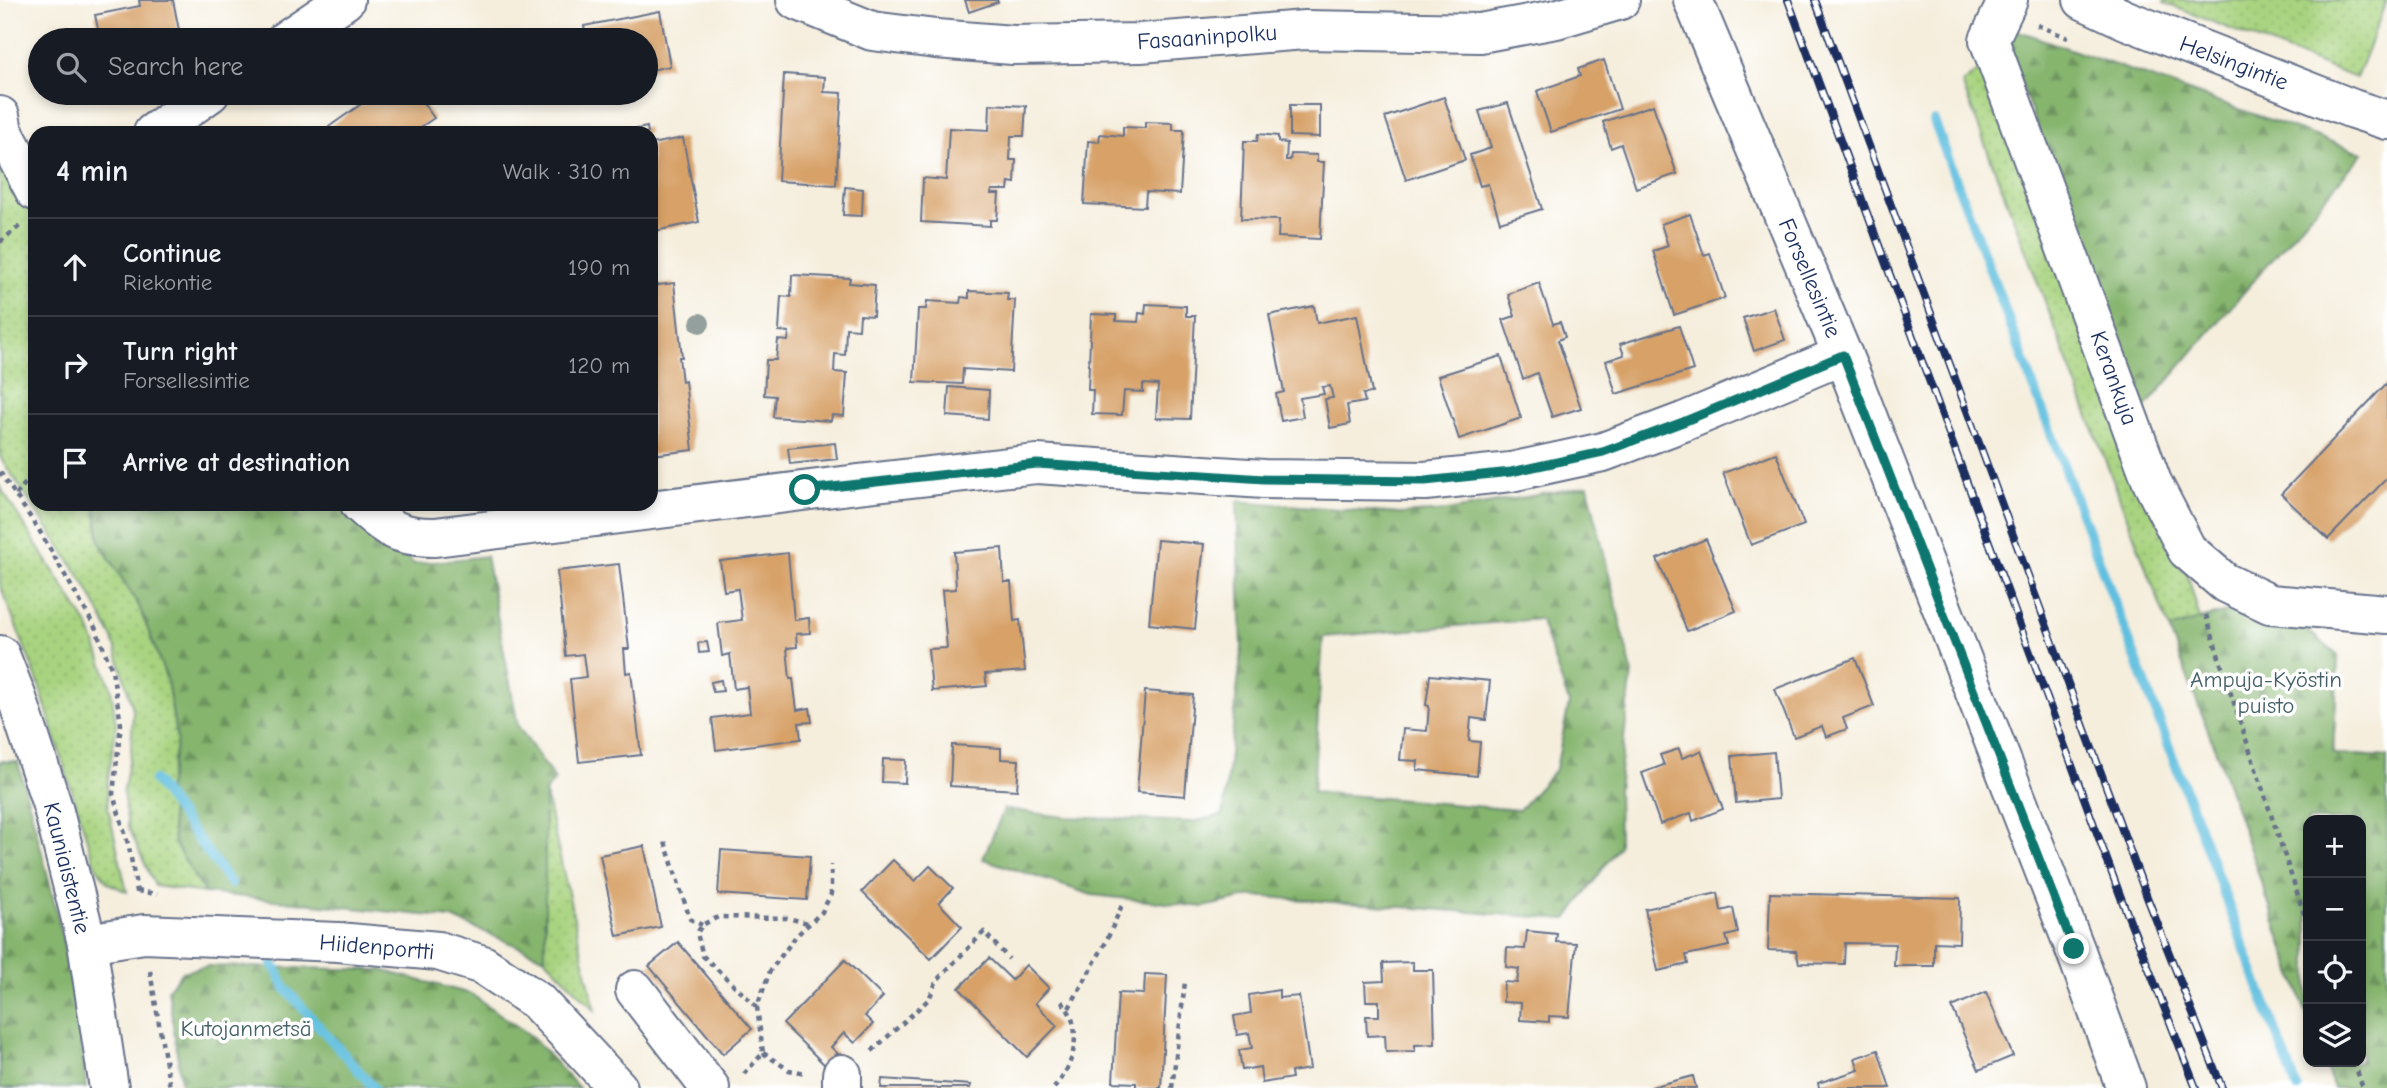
<!DOCTYPE html>
<meta charset="utf-8">
<style>
:root{--surface:#171b24;--page:#20242c;--text:#f1f3f6;--muted:#9ea1a6;--line:#363941}
body{margin:0;font-family:"Comic Neue",sans-serif;background:var(--page);color:var(--text)}
.controls{position:absolute;right:21px;bottom:21px;display:grid;overflow:hidden;border-radius:14px;box-shadow:0 4px 10px #0003}
.controls button{width:63px;height:63px;display:grid;place-items:center;padding:0;border:0;border-bottom:2px solid var(--line);background:var(--surface);color:var(--text);font:35px sans-serif}
.stop{position:absolute;width:21px;height:21px;margin:-16px;border:5px solid #0f766e;border-radius:50%;background:#fff}
.stop.end{background:#0f766e;border-color:#fff;box-shadow:0 2px 7px #0008}
.list{margin:0;padding:0;list-style:none}
h2{display:flex;justify-content:space-between;align-items:center;height:91px;margin:0;padding:0 28px;font-size:30px}
h2 small{font-size:23px;font-weight:400;color:var(--muted)}
.list li{display:grid;grid-template-columns:46px 1fr auto;gap:21px;align-items:center;box-sizing:border-box;height:98px;padding:0 28px;border-top:2px solid var(--line)}
.list b{display:block;font-size:26px;white-space:nowrap}
.list p{margin:0;font-size:23px;white-space:nowrap;color:var(--muted)}
.list em{font-size:23px;font-style:normal;color:var(--muted)}
.icon{flex:none;width:38px;height:38px;fill:none;stroke:currentColor;stroke-width:2;stroke-linecap:round;stroke-linejoin:round}
.map{position:relative;flex:none;width:2387px;height:1088px;overflow:hidden}
.search{position:absolute;background:var(--surface);box-shadow:0 4px 10px #0003;left:28px;top:28px;width:630px;height:77px;display:flex;align-items:center;gap:18px;box-sizing:border-box;padding:0 24px;border-radius:38px;color:var(--muted);font-size:26px}
.panel{position:absolute;background:var(--surface);box-shadow:0 4px 10px #0003;left:28px;top:126px;width:630px;height:385px;border-radius:21px}
.map>svg:first-child{display:block}
</style>
<div class="map">
<svg width="2387" height="1088" viewBox="0 0 2387 1088">
<defs>
<pattern id="grass-dots" width="8" height="8" patternUnits="userSpaceOnUse" patternTransform="scale(1.75)"><rect width="8" height="8" fill="#a8d37f"/><path d="M2 2h.1M6 6h.1" fill="none" stroke="#90b570" stroke-width="1.8" stroke-linecap="round"/></pattern>
<pattern id="forest-firs" width="22" height="20" patternUnits="userSpaceOnUse" patternTransform="scale(1.75)"><rect width="22" height="20" fill="#86b56e"/><path d="M5 1l3.5 6h-7zM16 11l3.5 6h-7z" fill="#6d945e"/></pattern>
</defs>
<rect width="100%" height="100%" fill="#fff"/>
<filter id="ink" filterUnits="userSpaceOnUse"><feTurbulence type="fractalNoise" baseFrequency=".0143" numOctaves="2"/><feDisplacementMap in="SourceGraphic" scale="14" xChannelSelector="R" yChannelSelector="G"/><feConvolveMatrix kernelMatrix="1 2 1 2 8 2 1 2 1" color-interpolation-filters="sRGB"/></filter>
<filter id="wash" filterUnits="userSpaceOnUse"><feTurbulence type="fractalNoise" baseFrequency=".00686" numOctaves="4" result="noise"/><feDisplacementMap in="SourceGraphic" scale="28" xChannelSelector="R" yChannelSelector="G"/><feGaussianBlur stdDeviation="1.57" result="paint"/><feColorMatrix in="noise" values="0 0 0 0 0 0 0 0 0 0 0 0 0 0 0 0 0 1.4 0 .05"/><feComposite in="paint" operator="in"/></filter>
<g filter="url(#wash)">
<rect width="100%" height="100%" fill="#f5eedd"/>
<g fill="url(#grass-dots)" stroke="#62816e" stroke-width="2">
<polygon points="2165,0 2387,0 2356,78 2164,3"/>
<polygon points="1986,65 2183,558 2200,619 2230,611 2307,630 2338,656 2333,754 2387,757 2387,1088 2334,1088 2324,1062 2361,1062 2361,820 2308,820 2308,1018 2220,762 1962,83"/>
<polygon points="0,151 35,206 35,504 95,504 100,543 139,606 167,680 177,740 168,788 174,843 205,893 155,886 128,826 123,792 131,752 133,709 113,639 85,584 0,457"/>
<polygon points="0,487 89,627 111,687 116,726 107,786 108,808 127,892 108,883 95,865 37,679 0,585"/>
<polygon points="545,792 595,1010 545,958"/>
</g>
<g fill="url(#forest-firs)" stroke="#507266" stroke-width="2" fill-rule="evenodd">
<polygon points="2016,30 2363,153 2143,410 2008,49"/>
<path d="M1588,486L1632,672L1618,789L1619,846L1567,919L1252,896L1204,907L1092,895L983,859L1004,809L1065,817L1192,822L1223,815L1242,648L1237,501L1400,514L1447,511ZM1540,619L1569,703L1556,769L1519,810L1313,792L1323,637Z"/>
<polygon points="95,504 352,504 414,564 486,556 518,726 555,780 545,792 545,958 452,918 205,893 174,843 168,788 177,740 167,680 139,606 100,543"/>
<polygon points="2230,611 2307,630 2338,656 2333,754 2387,757 2387,1088 2334,1088 2324,1062 2361,1062 2361,820 2308,820 2308,1018 2220,762 2169,629"/>
<path d="M0,761L18,762C47,869 76,977 86,1088H0Z"/>
<polygon points="208,966 381,970 471,994 531,1036 579,1088 182,1088 168,989 183,972"/>
</g>
<g fill="none" stroke-linecap="round" stroke-linejoin="round">
<g stroke="#61bfdf" stroke-width="10">
<polyline points="1934,121 2297,1088"/>
<polyline points="154,780 231,884"/>
<polyline points="268,953 285,988 374,1088"/>
</g>
</g>
<g id="blocks">
<g fill="#d7a168">
<polygon points="139,0 173,0 181,40 108,40 107,36 100,38 95,15 140,6"/>
<polygon points="965,0 997,0 998,2 969,12"/>
<polygon points="660,11 670,66 646,71 646,40 587,40 584,26"/>
<polygon points="1604,60 1620,109 1551,132 1537,91 1580,76 1578,69"/>
<polygon points="784,74 825,77 824,92 842,93 836,185 778,181"/>
<polygon points="377,93 416,93 434,118 412,133 320,133"/>
<polygon points="1444,97 1465,160 1406,180 1385,117"/>
<polygon points="1508,103 1542,209 1500,222 1488,184 1480,186 1470,155 1491,148 1479,111"/>
<polygon points="990,104 1026,106 1024,136 1011,136 1010,160 1016,160 1015,183 1009,182 1008,190 992,190 991,194 999,194 997,220 990,220 990,226 921,222 923,178 946,180 949,128 989,130"/>
<polygon points="1290,105 1320,105 1320,137 1290,136"/>
<polygon points="1653,105 1677,174 1636,188 1621,144 1611,148 1603,122"/>
<polygon points="1145,122 1173,123 1173,130 1184,130 1180,194 1146,192 1145,207 1084,204 1088,141 1099,142 1100,134 1123,136 1123,127 1145,128"/>
<polygon points="647,127 648,133 623,133 623,132"/>
<polygon points="1258,134 1278,136 1278,142 1287,143 1286,160 1290,160 1291,154 1317,155 1317,162 1324,162 1320,239 1278,237 1279,220 1241,219 1244,141 1257,141"/>
<polygon points="683,138 699,222 655,231 651,208 651,197 654,196 651,179 651,144"/>
<polygon points="845,187 863,189 862,216 843,215"/>
<polygon points="1690,214 1704,255 1710,253 1725,298 1674,315 1653,251 1668,246 1661,224"/>
<polygon points="792,275 850,278 849,283 875,285 873,316 860,315 859,329 846,328 845,355 835,354 834,372 847,373 844,416 832,415 831,421 773,417 775,396 764,395 766,360 776,360 778,340 788,341 789,332 779,331 781,296 791,297"/>
<polygon points="674,283 682,357 679,357 682,382 685,381 693,450 651,455 651,286"/>
<polygon points="1539,283 1553,324 1560,322 1565,337 1558,340 1581,408 1552,417 1537,373 1523,379 1503,320 1515,316 1508,294"/>
<polygon points="969,291 1008,293 1007,300 1015,300 1011,372 963,369 962,384 914,382 918,309 926,309 927,301 960,303 961,297 969,298"/>
<polygon points="1146,304 1186,306 1186,316 1195,316 1190,419 1156,418 1158,385 1143,384 1143,392 1124,391 1122,415 1092,414 1093,390 1088,390 1091,314 1116,315 1116,321 1138,322 1139,313 1145,314"/>
<polygon points="1314,306 1317,323 1357,315 1372,393 1363,394 1365,402 1347,405 1350,424 1330,428 1325,399 1333,398 1330,386 1322,387 1324,394 1300,398 1303,417 1281,421 1276,394 1284,392 1269,315"/>
<polygon points="1774,308 1785,340 1754,351 1743,318"/>
<polygon points="1679,326 1693,370 1616,394 1606,361 1624,355 1620,344"/>
<polygon points="1501,356 1521,418 1459,439 1438,376"/>
<polygon points="2387,383 2387,478 2328,539 2281,494"/>
<polygon points="949,387 989,390 988,419 947,416"/>
<polygon points="835,443 837,459 790,464 788,448"/>
<polygon points="1776,453 1804,525 1751,545 1723,473"/>
<polygon points="1706,539 1736,611 1687,631 1657,559"/>
<polygon points="1157,540 1204,544 1195,629 1149,624"/>
<polygon points="1002,548 1004,582 1011,582 1014,621 1020,620 1025,671 985,674 987,686 932,691 928,649 947,648 942,590 956,589 954,552"/>
<polygon points="788,553 794,620 809,618 810,633 796,634 797,647 787,648 790,679 793,679 797,710 810,708 812,722 799,723 801,739 716,750 712,718 750,713 747,687 734,689 730,654 722,656 718,623 742,620 738,589 724,591 720,561"/>
<polygon points="619,564 629,649 624,649 626,673 631,672 641,755 579,762 570,679 586,677 583,654 566,656 557,571"/>
<polygon points="707,642 709,652 699,653 698,643"/>
<polygon points="1855,658 1874,706 1843,718 1847,729 1826,737 1822,726 1794,737 1775,689"/>
<polygon points="1430,675 1490,681 1486,720 1471,718 1469,741 1480,742 1477,776 1417,770 1418,761 1400,760 1403,729 1427,731 1429,706 1426,705"/>
<polygon points="721,680 723,691 713,692 711,682"/>
<polygon points="1145,691 1193,695 1185,796 1137,792"/>
<polygon points="952,745 1001,748 1001,759 1019,760 1017,790 950,786"/>
<polygon points="1679,749 1682,758 1701,751 1723,809 1693,821 1691,813 1660,824 1642,773 1664,765 1660,755"/>
<polygon points="1774,752 1778,799 1736,803 1732,756"/>
<polygon points="883,759 906,760 905,783 882,782"/>
<polygon points="644,846 661,927 617,936 600,855"/>
<polygon points="721,850 810,856 807,900 718,894"/>
<polygon points="893,860 915,881 930,866 953,888 939,903 962,927 931,959 862,892"/>
<polygon points="1718,893 1721,911 1733,908 1738,933 1726,936 1729,946 1686,955 1688,964 1658,971 1645,909"/>
<polygon points="1770,893 1960,898 1959,943 1934,942 1934,966 1894,966 1895,944 1845,943 1844,964 1799,963 1796,951 1768,950"/>
<polygon points="1527,931 1557,934 1556,942 1576,943 1569,1017 1549,1016 1549,1022 1520,1020 1521,1003 1503,1002 1504,982 1517,983 1519,969 1506,967 1507,948 1525,949"/>
<polygon points="678,942 752,1029 723,1054 649,966"/>
<polygon points="989,958 1012,980 1026,965 1049,988 1035,1003 1057,1026 1027,1057 959,988"/>
<polygon points="845,960 883,997 865,1016 873,1024 855,1043 844,1033 831,1047 841,1057 829,1069 783,1024"/>
<polygon points="1413,962 1413,970 1433,970 1435,1044 1415,1045 1415,1051 1386,1052 1385,1035 1367,1036 1366,1016 1379,1016 1379,1001 1366,1001 1365,982 1384,981 1383,963"/>
<polygon points="1145,974 1167,975 1161,1088 1136,1088 1136,1083 1113,1082 1118,993 1144,994"/>
<polygon points="1279,990 1279,998 1299,996 1310,1069 1291,1072 1292,1078 1262,1083 1260,1067 1242,1070 1239,1050 1252,1048 1249,1033 1237,1035 1234,1016 1251,1013 1249,995"/>
<polygon points="1986,992 2013,1056 1979,1070 1952,1007"/>
<polygon points="1878,1050 1890,1088 1819,1088 1818,1083 1859,1070 1855,1058"/>
<polygon points="1693,1076 1696,1088 1651,1088 1651,1087"/>
<polygon points="882,1079 971,1085 970,1088 881,1088"/>
</g>
</g>
</g>
<g filter="url(#ink)">
<use href="#blocks" fill-opacity="0" stroke="#67728a" stroke-width="2"/>
<g fill="none" stroke-linecap="round" stroke-linejoin="round">
<g stroke="#67728a" stroke-width="42">
<g id="minor">
<polyline points="796,0 872,31 936,39 1013,45 1140,43 1305,30 1480,33 1556,19 1620,0"/>
<polyline points="1693,0 1853,380 2075,949 2126,1088"/>
<polyline points="2008,0 1989,40 2152,482 2187,550 2224,582 2270,604 2387,614"/>
<polyline points="286,40 345,0"/>
<polyline points="0,116 3,131 35,191"/>
<polyline points="153,133 210,93"/>
<path d="M360,504C387,528 397,537 435,537L858,484L1037,464L1264,479L1425,481L1511,472L1603,452L1683,422L1843,355"/>
<polyline points="87,943 144,934 338,942 438,951 483,965 537,1001 618,1088"/>
<polyline points="635,990 710,1088"/>
<polyline points="842,1088 842,1074"/>
</g>
</g>
<g stroke="#67728a" stroke-width="42">
<g id="major">
<polyline points="2083,0 2126,20 2353,109 2387,120"/>
<polyline points="0,655 17,698 53,808 87,943 109,1088"/>
</g>
</g>
<g stroke="#67728a" stroke-width="4.5" stroke-dasharray="5 5" stroke-linecap="butt">
<polyline points="2037,25 2068,38"/>
<polyline points="0,242 21,225"/>
<polyline points="0,472 39,530 96,629 112,670 121,724 113,794 129,847 138,897"/>
<polyline points="16,495 35,471"/>
<polyline points="2206,615 2223,670 2308,926"/>
<polyline points="665,842 690,919 702,925"/>
<polyline points="137,891 157,894"/>
<polyline points="150,971 170,1088"/>
<polyline points="757,1007 703,956 697,933 702,925 718,917 787,918 808,923"/>
<polyline points="1069,1008 1106,942 1122,905"/>
<polyline points="872,1051 929,999 937,980 984,932 1009,959"/>
<polyline points="763,1053 789,1070 806,1073"/>
<polyline points="2354,1062 2363,1088"/>
<polyline points="744,1074 763,1053 757,1007 770,971 796,936 822,912 831,894 831,865"/>
<path d="M1054,1088C1076,1064 1085,1023 1059,999"/>
<polyline points="1172,1088 1185,982"/>
</g>
<use href="#minor" stroke="#fff" stroke-width="38"/>
<use href="#major" stroke="#fff" stroke-width="38"/>
<g stroke="#1b2f5e" stroke-width="8">
<g id="rail">
<polyline points="1788,0 2123,903 2196,1088"/>
<polyline points="1815,0 2147,897 2222,1088"/>
</g>
</g>
<use href="#rail" stroke="#fff" stroke-width="5" stroke-dasharray="16" stroke-linecap="butt"/>
</g>
<circle fill="#94a09d" cx="700" cy="323" r="10"/>
</g>
<g fill="none" stroke-linecap="round" stroke-linejoin="round" filter="url(#ink)">
<polyline stroke="#0f766e" stroke-width="9" points="805,490 1037,464 1264,479 1425,481 1511,472 1603,452 1683,422 1843,355 2074,949"/>
</g>
<g text-anchor="middle" dominant-baseline="central" stroke-width="7" stroke-linejoin="round" paint-order="stroke">
<g font-size="23" fill="#1b2f5e" stroke="#fff">
<text transform="translate(1207 37) rotate(-4)">Fasaaninpolku</text>
<text transform="translate(2234 63) rotate(21)">Helsingintie</text>
<text transform="translate(1810 278) rotate(67)">Forsellesintie</text>
<text transform="translate(2114 378) rotate(70)">Kerankuja</text>
<text transform="translate(67 868) rotate(76)">Kauniaistentie</text>
<text transform="translate(377 947) rotate(5)">Hiidenportti</text>
</g>
<g font-size="23" fill="#456068" stroke="#fff">
<text x="2266" y="679">Ampuja-Kyöstin<tspan x="2266" dy="26">puisto</tspan></text>
<text x="246" y="1028">Kutojanmetsä</text>
</g>
</g>
</svg>
<div class="controls">
<button>+</button>
<button>−</button>
<button><svg class="icon" aria-label="locate" viewBox="0 0 24 24"><circle cx="12" cy="12" r="6"/><path d="M12 2v4M12 18v4M2 12h4M18 12h4"/></svg></button>
<button><svg class="icon" aria-label="layers" viewBox="0 0 24 24"><path d="M12 4l9 5-9 5-9-5zM3 14l9 5 9-5"/></svg></button>
</div>
<div class="stop" style="left:805px;top:490px"></div>
<div class="stop end" style="left:2074px;top:949px"></div>
<div class="search"><svg class="icon" aria-label="search" viewBox="0 0 24 24"><circle cx="10" cy="10" r="6"/><path d="M15 15l6 6"/></svg>Search here</div>
<section class="panel">
<h2>4 min<small>Walk · 310 m</small></h2>
<ul class="list">
<li><svg class="icon" aria-label="ahead" viewBox="0 0 24 24"><path d="M12 20V5M6 11l6-6 6 6"/></svg><div><b>Continue</b><p>Riekontie</p></div><em>190 m</em></li>
<li><svg class="icon" aria-label="right" viewBox="0 0 24 24"><path d="M7 20v-9h11M14 6l5 5-5 5"/></svg><div><b>Turn right</b><p>Forsellesintie</p></div><em>120 m</em></li>
<li><svg class="icon" aria-label="arrive" viewBox="0 0 24 24"><path d="M6 21V4h12l-3 4 3 4H6"/></svg><div><b>Arrive at destination</b></div></li>
</ul>
</section>
</div>
